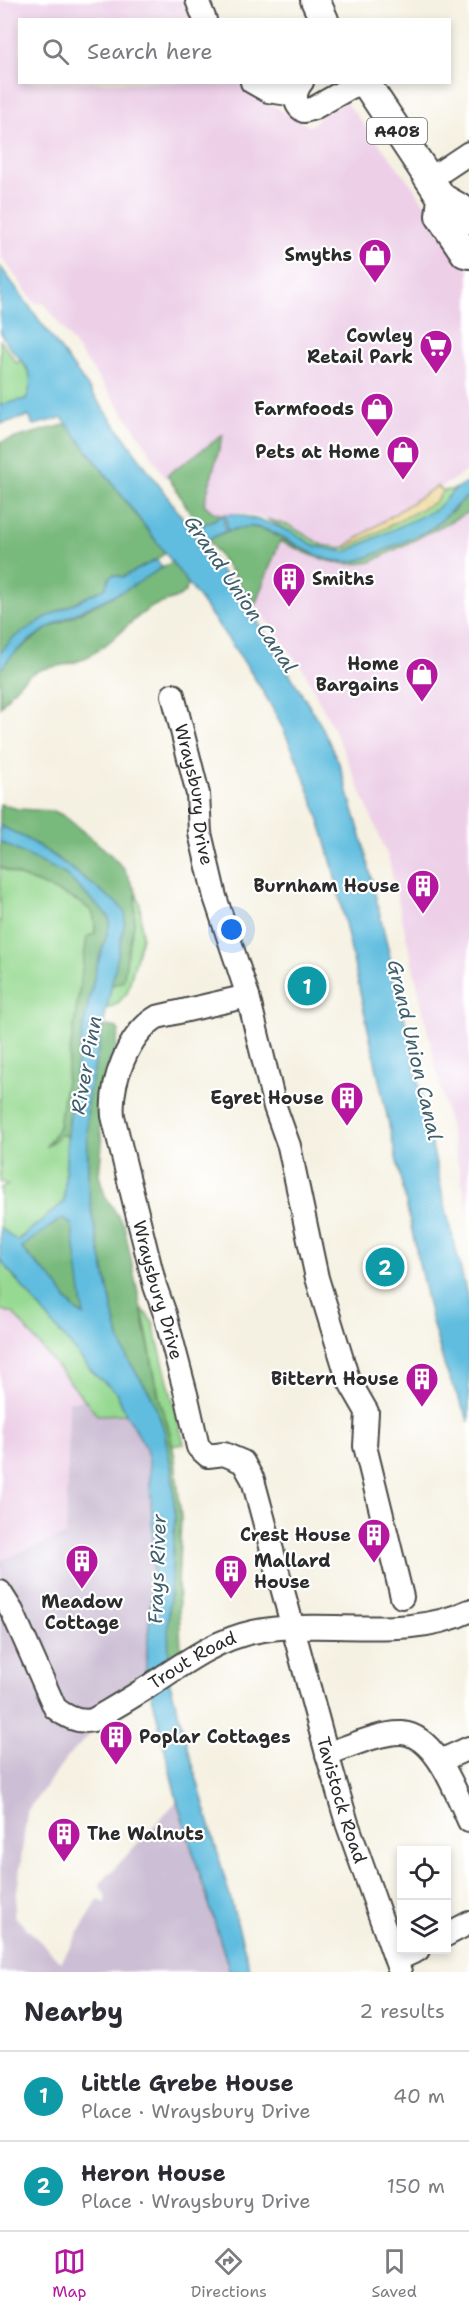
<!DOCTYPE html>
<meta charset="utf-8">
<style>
:root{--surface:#fff;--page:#f2f2f3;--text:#2b2b33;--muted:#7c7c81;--line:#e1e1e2;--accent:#b5179e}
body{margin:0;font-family:"Shantell Sans",sans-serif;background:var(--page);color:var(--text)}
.controls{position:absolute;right:18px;bottom:18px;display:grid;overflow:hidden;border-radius:0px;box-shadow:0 3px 9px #0003}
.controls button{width:54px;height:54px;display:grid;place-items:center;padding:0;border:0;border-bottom:2px solid var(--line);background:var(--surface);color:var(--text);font:30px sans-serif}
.you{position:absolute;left:232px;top:930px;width:21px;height:21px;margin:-15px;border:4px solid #fff;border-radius:50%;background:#1a73e8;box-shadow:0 0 0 9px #1a73e833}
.badge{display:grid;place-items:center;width:39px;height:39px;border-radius:50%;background:var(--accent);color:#fff;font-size:20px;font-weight:700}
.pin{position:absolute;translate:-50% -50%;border:3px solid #fff;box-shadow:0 2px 6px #0006}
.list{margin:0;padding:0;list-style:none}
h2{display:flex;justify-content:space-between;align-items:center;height:78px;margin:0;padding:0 24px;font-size:26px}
h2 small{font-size:20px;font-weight:400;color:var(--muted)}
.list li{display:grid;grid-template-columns:39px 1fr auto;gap:18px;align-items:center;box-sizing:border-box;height:90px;padding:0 24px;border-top:2px solid var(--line)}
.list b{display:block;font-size:22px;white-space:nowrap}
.list p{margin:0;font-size:20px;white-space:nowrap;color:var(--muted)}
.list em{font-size:20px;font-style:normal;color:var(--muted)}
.icon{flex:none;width:33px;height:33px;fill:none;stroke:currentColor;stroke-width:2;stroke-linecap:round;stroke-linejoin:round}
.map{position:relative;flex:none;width:469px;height:1972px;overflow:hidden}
.search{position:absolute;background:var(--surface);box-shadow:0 3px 9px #0003;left:18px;right:18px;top:18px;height:66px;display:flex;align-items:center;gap:15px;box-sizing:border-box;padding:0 21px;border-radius:0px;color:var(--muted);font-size:22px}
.sheet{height:258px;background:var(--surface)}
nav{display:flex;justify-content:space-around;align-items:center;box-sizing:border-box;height:84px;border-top:2px solid var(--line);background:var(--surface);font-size:16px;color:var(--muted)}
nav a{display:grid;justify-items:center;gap:3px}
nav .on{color:var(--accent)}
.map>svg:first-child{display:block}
</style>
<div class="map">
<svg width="469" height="1972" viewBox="0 0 469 1972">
<rect width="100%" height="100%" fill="#fff"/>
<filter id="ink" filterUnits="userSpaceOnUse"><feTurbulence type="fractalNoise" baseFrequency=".0167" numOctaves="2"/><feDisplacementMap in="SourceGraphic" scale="12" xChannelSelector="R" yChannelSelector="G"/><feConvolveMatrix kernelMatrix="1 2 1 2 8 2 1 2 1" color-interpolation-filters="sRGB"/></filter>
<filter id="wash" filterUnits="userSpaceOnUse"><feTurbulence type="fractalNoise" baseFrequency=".008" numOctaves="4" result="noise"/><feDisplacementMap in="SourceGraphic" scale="24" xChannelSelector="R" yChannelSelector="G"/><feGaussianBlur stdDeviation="1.35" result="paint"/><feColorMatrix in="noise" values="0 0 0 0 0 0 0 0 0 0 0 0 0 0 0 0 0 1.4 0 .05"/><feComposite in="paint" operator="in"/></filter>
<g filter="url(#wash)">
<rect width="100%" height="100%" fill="#f5f1e2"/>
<g fill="#edd0e8">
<polygon points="0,0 186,0 193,19 20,20 20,82 241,83 261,99 310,127 324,113 346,102 414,188 469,270 469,469 347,548 338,548 322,545 290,526 267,519 238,512 223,515 213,512 203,504 199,527 183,500 174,479 165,478 138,433 45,304 34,302 0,255"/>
<polygon points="469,512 469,1212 388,856 338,738 305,672 255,605 280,540 316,558 356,565 371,562"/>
<polygon points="0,1310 13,1313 86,1400 69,1401 66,1536 0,1560"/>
</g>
<g fill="#ccbed4">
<polygon points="86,1400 97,1415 126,1414 145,1446 149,1460 154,1557 145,1677 90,1713 66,1714 0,1586 0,1560 66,1535 69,1401"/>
<polygon points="0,1610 63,1716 92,1732 68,1757 27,1811 14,1916 61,1962 98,1900 106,1903 105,1894 99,1885 177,1801 230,1972 0,1972"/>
</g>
<g fill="#96d991" stroke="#60825e" stroke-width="1.5">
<path d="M0,340L17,363L21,360C32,376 34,380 26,399L0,405Z"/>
<polygon points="455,489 437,509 346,552 315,546 267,519 290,526 322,545 343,548 435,502 443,491"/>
<path d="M0,867C19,878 85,898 93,914C95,919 95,927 95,933L87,938L59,1127L47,1145L61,1135H67L64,1202L16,1241L0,1227V1188L8,1185L0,1182Z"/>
<path d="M136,892L140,904L142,937L127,993L117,1004L106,1009L110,986L123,981C128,951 135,923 136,892Z"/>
<polygon points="0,1259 95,1375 116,1392 126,1414 97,1415 13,1313 0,1310"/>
<polygon points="142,1308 153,1323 184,1444 172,1446 159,1397"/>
</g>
<g fill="#78b97b" stroke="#527253" stroke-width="1.5">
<polygon points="67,424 165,553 156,560 123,577 113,575 110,577 105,588 43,619 0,653 0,442"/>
<polygon points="223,435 204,504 213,512 223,515 199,527 167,475"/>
<path d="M469,496V512L371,562C334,569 312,556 280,541L255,605L208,540C222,533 236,526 252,527C265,528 275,535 286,541C308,552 330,563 356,561L453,511L462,500Z"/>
<path d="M172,562L188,583C187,601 164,600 152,607C127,621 111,646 85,658C67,668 45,664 28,676C17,683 8,697 0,707V670L9,657L47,629L121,592Z"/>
<path d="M0,804L18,809L54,811L64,816L108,852L124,869L136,892L134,925L128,950L123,981L110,986L125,921L124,913L118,904C80,875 44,844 0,826Z"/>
<path d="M0,842L65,874L108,916L110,921C107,939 99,956 95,974C82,1027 74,1081 67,1135H61L46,1147L59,1127L87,937L95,933C95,927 95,919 93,914C85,898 19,878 0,867Z"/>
<polygon points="107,1026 117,1028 119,1031 115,1051 106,1070 98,1109 102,1144 99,1175 105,1196 124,1225 159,1397 169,1429 175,1458 181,1518 178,1585 181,1650 169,1656 168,1626 175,1517 172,1473 164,1431 152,1397 127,1358 119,1338 93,1220 88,1187 87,1103 103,1028"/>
<polygon points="63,1218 72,1225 85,1316 75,1310 53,1281 21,1247"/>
</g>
<polygon fill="#eeda9e" stroke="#8c8264" stroke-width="1.5" points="437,486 443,491 435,502 347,548 347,545"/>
<g fill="#61bddf" stroke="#467485" stroke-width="1.5" fill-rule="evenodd">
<path d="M0,266L256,619L321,725L339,763L363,843L406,1025L443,1197L469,1303V1422L445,1368L431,1318L333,868C319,813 300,761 274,711C254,674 228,639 204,605C159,544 113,484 67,424L62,418L33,425L29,416L0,424V405L26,399C42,363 11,360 1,333C0,325 0,278 0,266Z"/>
<path d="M469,482V496C456,503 447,517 434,526C424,533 365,560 354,561C316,567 290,533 255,527C246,526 237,529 228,531L225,514H237L266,522L292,532L315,546L346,552L437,509L455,489Z"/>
<polygon points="223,515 226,531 208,540 199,527"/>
<path d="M156,560L163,567C148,576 134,586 119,593C77,613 28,631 0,670V653L13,638L43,619L105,588L110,577L113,575L123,577Z"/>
<path d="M0,826C44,844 80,876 118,904L125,913V921L87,1103L88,1187L93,1220L119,1338L127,1358L152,1397L164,1430L172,1473L175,1517L168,1625L169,1671L145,1677L154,1557L149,1460L145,1446L126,1414L116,1392L95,1375L0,1260V1227L17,1241L64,1202C66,1125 77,1049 95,974C99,956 107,939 110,921L108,916L65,874L0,842ZM63,1218L72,1225L84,1316C69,1308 63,1292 52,1279C41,1268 30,1259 21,1247Z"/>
<polygon points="169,1680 251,1972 230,1972 177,1801 151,1691"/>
</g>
</g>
<g filter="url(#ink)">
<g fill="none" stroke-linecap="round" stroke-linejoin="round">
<g stroke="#494946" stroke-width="26">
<g id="minor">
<polyline points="197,0 205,20"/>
<polyline points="252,82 268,91 296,95"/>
<path d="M302,82C294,92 293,105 304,111L314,108L360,82"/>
<polyline points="430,179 469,153"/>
<path id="s1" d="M173,695L198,794L200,833L215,897L248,996L275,1107L289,1146L317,1278L348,1379L367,1412L365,1446L402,1597"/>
<path id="s2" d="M248,996L157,1017C128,1034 110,1083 113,1116L155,1286L165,1314L187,1398L198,1447L208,1456L224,1454L243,1462L253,1480L327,1754L347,1823L400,1972"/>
<path id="s3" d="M0,1592L12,1611L55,1708C66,1717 79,1723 93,1720C113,1708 133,1697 152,1684C183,1664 215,1640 253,1632C322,1617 405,1642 469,1611"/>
<path d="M327,1754C347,1747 381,1732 402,1733C437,1736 456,1794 469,1821"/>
<polyline points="440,1761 469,1748"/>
<polyline points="446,1935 469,1923"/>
<polyline points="396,1960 418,1950"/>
</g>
</g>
<g stroke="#494946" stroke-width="32">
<g id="major">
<polyline points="315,0 324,20"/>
<polyline points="365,82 442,198 440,216 465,253 469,254"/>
<polyline points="442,198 463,210 469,219"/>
</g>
</g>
<use href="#minor" stroke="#fff" stroke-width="22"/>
<use href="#major" stroke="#fff" stroke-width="28"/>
</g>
</g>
<defs>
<g id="shop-pin" transform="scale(1.725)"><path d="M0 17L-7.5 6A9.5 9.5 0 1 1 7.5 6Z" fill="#b5179e" stroke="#fff"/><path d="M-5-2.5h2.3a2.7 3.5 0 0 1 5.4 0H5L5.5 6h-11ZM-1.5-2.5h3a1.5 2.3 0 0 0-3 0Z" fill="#fff"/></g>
<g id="supermarket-pin" transform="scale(1.725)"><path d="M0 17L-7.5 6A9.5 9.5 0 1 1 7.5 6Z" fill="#b5179e" stroke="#fff"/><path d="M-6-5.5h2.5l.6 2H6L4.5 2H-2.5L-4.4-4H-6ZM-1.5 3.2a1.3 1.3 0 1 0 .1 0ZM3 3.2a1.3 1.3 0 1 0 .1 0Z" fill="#fff"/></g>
<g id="building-pin" transform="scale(1.725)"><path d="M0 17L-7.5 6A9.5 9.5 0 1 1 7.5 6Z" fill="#b5179e" stroke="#fff"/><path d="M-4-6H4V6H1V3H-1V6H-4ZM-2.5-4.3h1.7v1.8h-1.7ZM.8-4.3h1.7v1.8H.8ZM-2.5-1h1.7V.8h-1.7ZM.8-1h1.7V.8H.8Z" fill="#fff"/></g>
</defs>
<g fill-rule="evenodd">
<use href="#shop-pin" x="375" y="255"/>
<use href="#supermarket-pin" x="436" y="346"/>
<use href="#shop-pin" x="377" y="409"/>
<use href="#shop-pin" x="403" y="452"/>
<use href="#building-pin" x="289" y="579"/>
<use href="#shop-pin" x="422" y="674"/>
<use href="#building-pin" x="423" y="886"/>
<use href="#building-pin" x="347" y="1098"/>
<use href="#building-pin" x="422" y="1379"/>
<use href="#building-pin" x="374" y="1535"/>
<use href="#building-pin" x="82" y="1561"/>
<use href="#building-pin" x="231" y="1571"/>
<use href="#building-pin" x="116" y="1737"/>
<use href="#building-pin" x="64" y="1834"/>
</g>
<g text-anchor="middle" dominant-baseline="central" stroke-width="4.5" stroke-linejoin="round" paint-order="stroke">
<rect fill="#fff" stroke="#6b6b6b" stroke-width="1.5" x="367" y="118" width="60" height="26" rx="4.5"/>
<g font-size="16" font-weight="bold" fill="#2b2b2b">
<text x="397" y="131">A408</text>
</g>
<g font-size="18" font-weight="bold" fill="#2b2b2b" stroke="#fff" text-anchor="end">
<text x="352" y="255">Smyths</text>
<text x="413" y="336">Cowley<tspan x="413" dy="21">Retail Park</tspan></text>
<text x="354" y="409">Farmfoods</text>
<text x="380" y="452">Pets at Home</text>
<text x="312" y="579" text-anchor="start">Smiths</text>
<text x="399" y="664">Home<tspan x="399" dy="21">Bargains</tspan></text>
<text x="400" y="886">Burnham House</text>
<text x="324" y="1098">Egret House</text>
<text x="399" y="1379">Bittern House</text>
<text x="351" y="1535">Crest House</text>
<text x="254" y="1561" text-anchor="start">Mallard<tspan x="254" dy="21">House</tspan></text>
<text x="82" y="1602" text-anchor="middle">Meadow<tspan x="82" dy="21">Cottage</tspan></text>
<text x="139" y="1737" text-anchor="start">Poplar Cottages</text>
<text x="87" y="1834" text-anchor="start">The Walnuts</text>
</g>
<g font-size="18" fill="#2b2b2b" stroke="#fff">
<text stroke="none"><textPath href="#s1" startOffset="102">Wraysbury Drive</textPath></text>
<text stroke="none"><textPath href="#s2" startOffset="386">Wraysbury Drive</textPath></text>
<text stroke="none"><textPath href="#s3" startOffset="286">Trout Road</textPath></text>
<text stroke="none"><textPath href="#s2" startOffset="951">Tavistock Road</textPath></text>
</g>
<g font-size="20" font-style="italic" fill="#3e5e6a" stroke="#fff">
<text transform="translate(241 594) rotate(56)">Grand Union Canal</text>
<text transform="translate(415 1050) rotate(77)">Grand Union Canal</text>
<text transform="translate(86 1065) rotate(-80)">River Pinn</text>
<text transform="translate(157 1569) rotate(-88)">Frays River</text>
</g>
</g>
</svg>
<div class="controls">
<button><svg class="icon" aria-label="locate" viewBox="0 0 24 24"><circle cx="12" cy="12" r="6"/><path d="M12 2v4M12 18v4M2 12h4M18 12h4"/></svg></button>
<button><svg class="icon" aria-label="layers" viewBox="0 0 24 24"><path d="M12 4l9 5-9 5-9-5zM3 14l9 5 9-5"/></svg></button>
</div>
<div class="you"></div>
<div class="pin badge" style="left:307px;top:986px;background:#0f9aa8">1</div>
<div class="pin badge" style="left:385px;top:1267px;background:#0f9aa8">2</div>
<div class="search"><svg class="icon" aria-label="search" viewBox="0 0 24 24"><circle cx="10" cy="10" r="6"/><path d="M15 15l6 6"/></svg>Search here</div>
</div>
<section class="sheet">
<h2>Nearby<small>2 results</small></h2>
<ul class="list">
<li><span class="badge" style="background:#0f9aa8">1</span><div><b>Little Grebe House</b><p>Place · Wraysbury Drive</p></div><em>40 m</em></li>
<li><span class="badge" style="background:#0f9aa8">2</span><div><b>Heron House</b><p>Place · Wraysbury Drive</p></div><em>150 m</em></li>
</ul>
</section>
<nav>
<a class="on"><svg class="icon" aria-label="map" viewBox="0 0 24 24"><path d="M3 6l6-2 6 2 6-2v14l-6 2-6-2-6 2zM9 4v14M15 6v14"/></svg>Map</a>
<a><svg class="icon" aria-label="directions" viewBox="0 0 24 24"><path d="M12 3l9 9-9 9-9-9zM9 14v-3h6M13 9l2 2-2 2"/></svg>Directions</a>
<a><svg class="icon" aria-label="saved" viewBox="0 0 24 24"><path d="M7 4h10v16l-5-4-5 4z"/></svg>Saved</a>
</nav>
